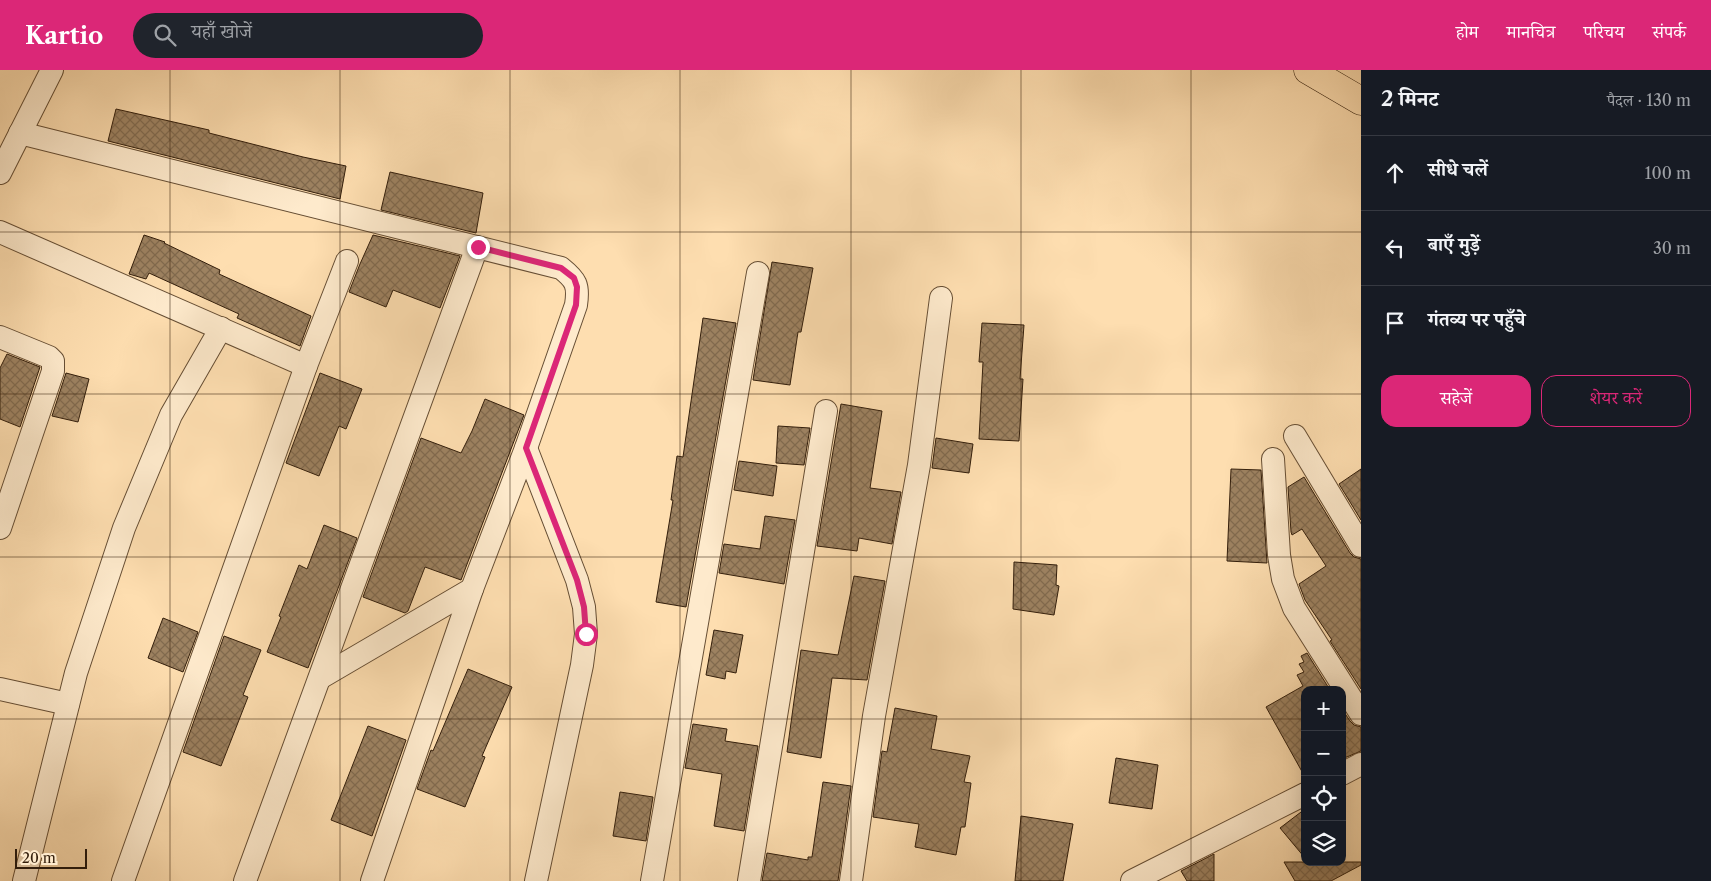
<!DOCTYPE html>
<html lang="hi">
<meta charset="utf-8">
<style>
:root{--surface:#171b24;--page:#20242c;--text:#f1f3f6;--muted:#9ea1a6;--line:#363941;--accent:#db2777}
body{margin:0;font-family:"Libre Caslon Text","Noto Serif Devanagari",serif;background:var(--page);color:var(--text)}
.controls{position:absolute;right:15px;bottom:15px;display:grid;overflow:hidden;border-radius:10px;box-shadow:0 5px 20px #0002}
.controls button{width:45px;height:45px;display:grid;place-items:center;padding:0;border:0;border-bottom:1px solid var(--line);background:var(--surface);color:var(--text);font:25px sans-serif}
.scale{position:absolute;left:15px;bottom:12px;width:72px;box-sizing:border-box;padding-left:5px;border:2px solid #331e0b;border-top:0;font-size:14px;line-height:18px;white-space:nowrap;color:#331e0b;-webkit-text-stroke:4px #feeacc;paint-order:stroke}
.stop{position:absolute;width:15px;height:15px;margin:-11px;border:4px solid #db2777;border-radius:50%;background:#fff}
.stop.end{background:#db2777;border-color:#fff;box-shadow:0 1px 5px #0008}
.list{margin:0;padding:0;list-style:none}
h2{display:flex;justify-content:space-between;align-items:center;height:65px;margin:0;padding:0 20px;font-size:21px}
h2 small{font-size:16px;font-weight:400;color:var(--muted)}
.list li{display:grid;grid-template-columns:32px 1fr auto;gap:15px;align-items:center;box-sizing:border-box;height:75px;padding:0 20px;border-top:1px solid var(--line)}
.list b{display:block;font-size:19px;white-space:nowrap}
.list em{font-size:16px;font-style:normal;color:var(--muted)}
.actions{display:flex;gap:10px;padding:15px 20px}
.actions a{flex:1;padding:11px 0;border:1px solid var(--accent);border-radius:15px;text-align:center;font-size:18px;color:var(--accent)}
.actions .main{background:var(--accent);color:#fff}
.icon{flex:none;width:28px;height:28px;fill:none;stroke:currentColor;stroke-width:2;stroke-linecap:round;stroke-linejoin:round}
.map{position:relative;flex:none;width:1361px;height:811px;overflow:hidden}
header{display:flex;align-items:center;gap:30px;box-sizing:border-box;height:70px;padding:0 25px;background:var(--accent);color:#fff}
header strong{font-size:24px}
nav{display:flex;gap:28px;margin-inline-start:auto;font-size:18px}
.search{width:350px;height:45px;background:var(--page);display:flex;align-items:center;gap:12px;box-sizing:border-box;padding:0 18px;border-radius:28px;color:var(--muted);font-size:19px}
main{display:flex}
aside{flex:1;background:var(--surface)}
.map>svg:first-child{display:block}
</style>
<header>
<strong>Kartio</strong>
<div class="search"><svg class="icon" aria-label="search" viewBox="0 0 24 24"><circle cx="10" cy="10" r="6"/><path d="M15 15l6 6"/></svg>यहाँ खोजें</div>
<nav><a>होम</a><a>मानचित्र</a><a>परिचय</a><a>संपर्क</a></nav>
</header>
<main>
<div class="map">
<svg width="1361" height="811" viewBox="0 0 1361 811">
<defs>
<pattern id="building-cross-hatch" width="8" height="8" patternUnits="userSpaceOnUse" patternTransform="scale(1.25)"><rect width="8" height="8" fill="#9d8261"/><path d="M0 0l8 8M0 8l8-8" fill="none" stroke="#816a4e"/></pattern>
</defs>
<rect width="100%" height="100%" fill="#fedeb0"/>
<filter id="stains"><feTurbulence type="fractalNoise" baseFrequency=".004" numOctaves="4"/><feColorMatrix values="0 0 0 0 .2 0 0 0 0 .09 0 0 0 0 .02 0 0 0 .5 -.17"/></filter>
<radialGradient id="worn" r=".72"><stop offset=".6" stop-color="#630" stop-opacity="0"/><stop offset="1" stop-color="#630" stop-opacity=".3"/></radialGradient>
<g fill="url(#building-cross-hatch)" stroke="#331e0b">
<polygon points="116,39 209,60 209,63 303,87 346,96 340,129 108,71"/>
<polygon points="390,102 483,123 476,163 381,140"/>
<polygon points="144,165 165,172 164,173 220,200 219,204 311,246 300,276 237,248 239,244 149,203 146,209 129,204"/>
<polygon points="373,165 460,186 440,238 393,220 386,237 349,222 360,194"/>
<polygon points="772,192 813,198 801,262 798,262 790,315 753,310"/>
<polygon points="703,248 736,253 686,537 656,532 673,430 671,430 677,386 683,387"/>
<polygon points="982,253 1024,255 1020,309 1023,309 1019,371 979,369 983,292 979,292"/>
<polygon points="7,284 40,297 20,357 0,349 0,298"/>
<polygon points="66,303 89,309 78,352 52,346"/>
<polygon points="320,303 362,319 346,359 339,356 319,406 286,393"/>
<polygon points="485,329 524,345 461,510 425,497 408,541 405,543 363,527 421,368 461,383 472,361"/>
<polygon points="841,334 882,341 870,418 901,422 892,474 859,468 857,481 817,476"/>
<polygon points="778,356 810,358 804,395 776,393"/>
<polygon points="936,368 973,374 969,403 932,398"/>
<polygon points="739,391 777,396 773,426 734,420"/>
<polygon points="1231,399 1261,400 1267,493 1227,491"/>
<polygon points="1361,399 1361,450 1339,414"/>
<polygon points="1304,407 1350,483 1354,487 1361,489 1361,619 1330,571 1332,570 1305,530 1299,514 1326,496 1302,459 1292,465 1291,462 1288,417"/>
<polygon points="765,446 795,450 784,514 719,503 724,474 760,479"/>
<polygon points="324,455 357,468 308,598 267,582 281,547 279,546 299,495 307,499"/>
<polygon points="1014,492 1057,495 1056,515 1059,516 1054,545 1013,539"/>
<polygon points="854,506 885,511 867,610 832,608 821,688 787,682 801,580 838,585"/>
<polygon points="163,548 198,562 183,602 148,588"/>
<polygon points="714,560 743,565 736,603 726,601 725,609 706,605"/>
<polygon points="224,566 261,580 243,625 248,627 221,696 183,682"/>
<polygon points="1307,583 1330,620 1305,620 1305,707 1266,637 1303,616 1297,605 1304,602 1299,594 1304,592 1301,586"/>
<polygon points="468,599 512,617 482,686 485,687 465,737 417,719 431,680 433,681"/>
<polygon points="895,638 937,646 931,679 970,686 964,712 971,713 965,757 961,757 956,785 915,777 919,754 873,747 882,681 887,682"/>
<polygon points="1342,639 1350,651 1354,655 1361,657 1361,681 1342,689"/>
<polygon points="693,654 727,659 725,671 758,676 744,761 714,756 722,704 685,698"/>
<polygon points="368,656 406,670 372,766 331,750"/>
<polygon points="1116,688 1158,695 1152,739 1109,733"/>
<polygon points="823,712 851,716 838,811 762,811 767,783 808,790 808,787 812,787"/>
<polygon points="620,722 653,727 646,771 613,766"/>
<polygon points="1305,739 1305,788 1280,758"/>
<polygon points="1021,746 1073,754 1063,811 1015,811"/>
<polygon points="1214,784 1214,811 1187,811 1181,801"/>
<polygon points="1284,792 1361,792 1361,795 1331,811 1295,811"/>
</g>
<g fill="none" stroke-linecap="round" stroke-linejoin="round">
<g stroke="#664e34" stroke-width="24">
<g id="minor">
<path d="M20,63L561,198C576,210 579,215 576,235L526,378L472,519L372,811"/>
<polyline points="0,103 52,0"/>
<polyline points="0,162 306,296"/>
<polyline points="0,267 49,287 53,291 53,301 0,458"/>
<polyline points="1295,366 1361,476"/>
<polyline points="526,378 577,510 584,537 586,564 582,595 536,811"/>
<polyline points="1273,389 1279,485 1283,509 1294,538 1361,644"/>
<polyline points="320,608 472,519"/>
<polyline points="0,619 68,634"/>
<polyline points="1342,704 1361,694"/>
<polyline points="24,811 76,603 124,458 171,345 221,258"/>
<polyline points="123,811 306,296 347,191"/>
<polyline points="245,811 477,177"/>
<polyline points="652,811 758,203"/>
<polyline points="749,811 826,341"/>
<polyline points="851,811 874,646 919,395 941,228"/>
<polyline points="1132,811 1305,724"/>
</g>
</g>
<g stroke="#331e0b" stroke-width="29">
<polyline id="motorway" points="1308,0 1361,31"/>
</g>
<use href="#minor" stroke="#feeacc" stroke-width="22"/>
<use href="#motorway" stroke="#fedeb0" stroke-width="28"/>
</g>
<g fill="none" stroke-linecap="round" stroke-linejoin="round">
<polyline stroke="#db2777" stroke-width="6" points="478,177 561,198 574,208 577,217 576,235 526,378 577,510 584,537 586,564"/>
</g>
<path fill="none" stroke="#331e0b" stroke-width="1" stroke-opacity="0.55" d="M170,0V811M340,0V811M510,0V811M680,0V811M851,0V811M1021,0V811M1191,0V811M0,162H1361M0,324H1361M0,487H1361M0,649H1305M1342,649H1361"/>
<rect width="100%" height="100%" filter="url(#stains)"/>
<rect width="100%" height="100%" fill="url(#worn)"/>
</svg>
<div class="controls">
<button>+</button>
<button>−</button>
<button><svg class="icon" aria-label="locate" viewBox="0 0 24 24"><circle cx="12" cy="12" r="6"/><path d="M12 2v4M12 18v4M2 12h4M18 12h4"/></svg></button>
<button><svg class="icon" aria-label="layers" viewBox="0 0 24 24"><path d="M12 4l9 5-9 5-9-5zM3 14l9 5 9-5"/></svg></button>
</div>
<div class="scale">20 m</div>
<div class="stop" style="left:586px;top:564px"></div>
<div class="stop end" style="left:478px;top:177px"></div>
</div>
<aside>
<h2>2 मिनट<small>पैदल · 130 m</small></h2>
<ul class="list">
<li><svg class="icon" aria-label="ahead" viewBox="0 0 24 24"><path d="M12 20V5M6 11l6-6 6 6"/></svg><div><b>सीधे चलें</b></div><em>100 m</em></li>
<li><svg class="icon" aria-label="left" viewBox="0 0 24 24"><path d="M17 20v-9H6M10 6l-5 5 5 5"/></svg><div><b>बाएँ मुड़ें</b></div><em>30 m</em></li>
<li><svg class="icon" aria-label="arrive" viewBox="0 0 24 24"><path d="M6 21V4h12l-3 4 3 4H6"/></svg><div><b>गंतव्य पर पहुँचे</b></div></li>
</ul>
<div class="actions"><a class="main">सहेजें</a><a>शेयर करें</a></div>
</aside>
</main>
